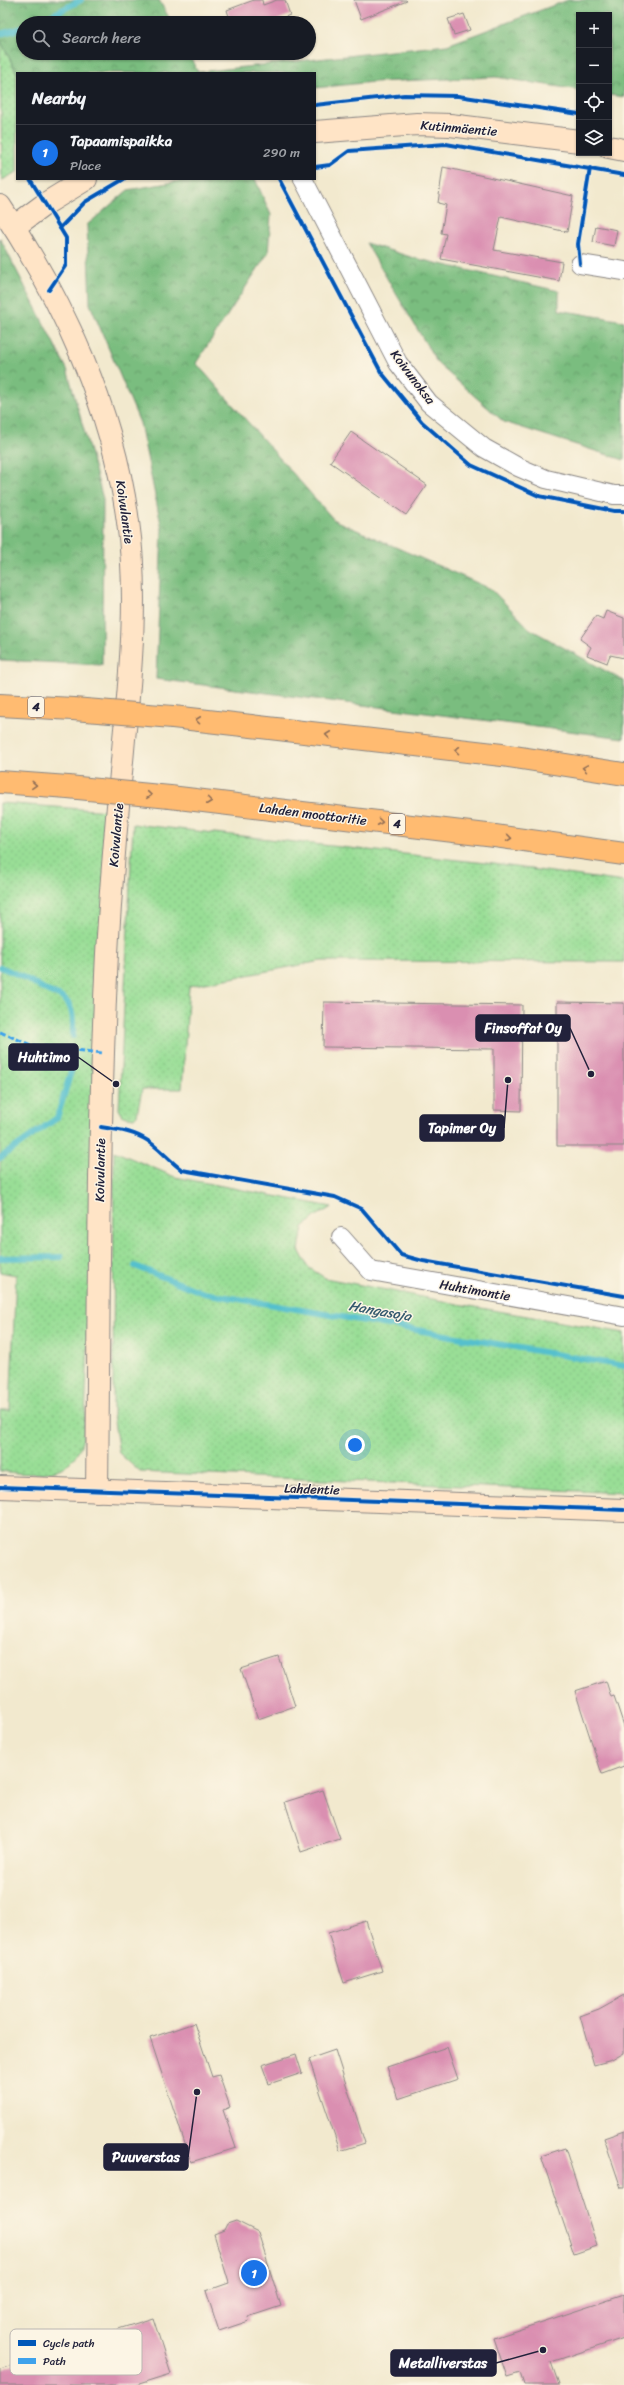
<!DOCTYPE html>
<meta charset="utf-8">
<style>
:root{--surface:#171b24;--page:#242831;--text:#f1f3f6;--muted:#9ea1a6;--line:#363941;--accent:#1a73e8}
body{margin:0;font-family:Sriracha,sans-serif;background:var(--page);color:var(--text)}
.controls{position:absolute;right:12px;top:12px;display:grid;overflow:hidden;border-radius:0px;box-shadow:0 1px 3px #0004}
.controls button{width:36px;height:36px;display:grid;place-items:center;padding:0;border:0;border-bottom:1px solid var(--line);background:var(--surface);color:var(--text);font:20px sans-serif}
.you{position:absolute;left:355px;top:1445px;width:14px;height:14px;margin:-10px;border:3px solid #fff;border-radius:50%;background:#1a73e8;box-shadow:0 0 0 6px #1a73e833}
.badge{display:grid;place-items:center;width:26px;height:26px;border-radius:50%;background:var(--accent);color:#fff;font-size:13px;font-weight:700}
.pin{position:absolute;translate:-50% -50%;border:2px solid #fff;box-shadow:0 1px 4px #0006}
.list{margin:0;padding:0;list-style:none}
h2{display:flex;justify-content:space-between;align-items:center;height:52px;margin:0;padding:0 16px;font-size:17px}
h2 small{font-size:13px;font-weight:400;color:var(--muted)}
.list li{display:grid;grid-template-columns:26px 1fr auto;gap:12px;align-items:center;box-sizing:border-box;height:56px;padding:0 16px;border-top:1px solid var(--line)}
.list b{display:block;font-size:15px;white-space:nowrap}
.list p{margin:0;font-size:13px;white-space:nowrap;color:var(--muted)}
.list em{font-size:13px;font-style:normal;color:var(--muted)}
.icon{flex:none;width:22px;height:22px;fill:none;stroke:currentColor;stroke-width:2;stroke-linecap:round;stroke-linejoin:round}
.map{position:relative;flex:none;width:624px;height:2385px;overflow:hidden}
.search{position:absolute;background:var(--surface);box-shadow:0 1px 3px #0004;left:16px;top:16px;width:300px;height:44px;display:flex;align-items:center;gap:10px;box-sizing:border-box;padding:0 14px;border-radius:22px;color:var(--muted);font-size:15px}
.panel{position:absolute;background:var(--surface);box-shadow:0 1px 3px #0004;left:16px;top:72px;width:300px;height:108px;border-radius:0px}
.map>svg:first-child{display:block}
</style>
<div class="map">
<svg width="624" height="2385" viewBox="0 0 624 2385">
<defs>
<pattern id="grass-dots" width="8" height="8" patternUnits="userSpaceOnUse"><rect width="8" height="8" fill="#99de96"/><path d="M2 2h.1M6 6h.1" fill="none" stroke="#84be82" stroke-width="1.8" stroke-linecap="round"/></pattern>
<pattern id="forest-crowns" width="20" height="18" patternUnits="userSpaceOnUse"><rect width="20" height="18" fill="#7abd7f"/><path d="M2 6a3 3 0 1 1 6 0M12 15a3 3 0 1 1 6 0" fill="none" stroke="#649969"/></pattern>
</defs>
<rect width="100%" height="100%" fill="#fcf5e5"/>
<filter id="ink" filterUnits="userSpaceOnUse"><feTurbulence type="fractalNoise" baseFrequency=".025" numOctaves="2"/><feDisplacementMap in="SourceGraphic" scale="8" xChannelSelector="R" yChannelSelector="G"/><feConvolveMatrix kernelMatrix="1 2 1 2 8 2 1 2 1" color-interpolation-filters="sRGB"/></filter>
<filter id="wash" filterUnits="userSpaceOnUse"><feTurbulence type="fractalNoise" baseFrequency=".012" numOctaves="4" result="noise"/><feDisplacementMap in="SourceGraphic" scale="16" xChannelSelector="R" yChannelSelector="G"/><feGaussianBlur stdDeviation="0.9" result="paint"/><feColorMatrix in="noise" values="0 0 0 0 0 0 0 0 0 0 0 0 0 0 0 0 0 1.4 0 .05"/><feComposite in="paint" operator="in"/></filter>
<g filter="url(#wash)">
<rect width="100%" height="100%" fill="#f2e9ce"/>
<g fill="url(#grass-dots)" stroke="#5e8068">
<polygon points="0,40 17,73 17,172 2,180"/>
<path d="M0,803L109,811L85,1417C84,1425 84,1435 82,1442C71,1480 30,1475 0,1471V1410H10L16,1275L0,1272Z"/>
<polygon points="133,824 494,864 624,882 624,962 321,961 189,986 182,1089 142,1089 137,1115 134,1118 123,1116 119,1109"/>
<polygon points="114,1151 175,1177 332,1207 316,1216 303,1227 299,1250 308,1267 325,1278 458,1304 624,1333 624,1493 140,1472 119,1453 113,1415"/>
</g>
<g fill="url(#forest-crowns)" stroke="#4e705d">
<polygon points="0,0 159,0 172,23 23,23 23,53 188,53 198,72 447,45 568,0 624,0 624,97 609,95 609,15 579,15 579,90 496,77 373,82 315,88 315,73 17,73 0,40"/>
<polygon points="191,179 255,179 271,215 268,253 196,363 334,520 491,589 530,629 624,681 624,738 156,679 162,529 140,423 90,304 87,225 128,190"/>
<polygon points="0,238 67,369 103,499 102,665 0,660"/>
<polygon points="366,243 414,258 559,291 559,310 624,321 624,460 504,422 438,364"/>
</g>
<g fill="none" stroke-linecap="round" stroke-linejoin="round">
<g stroke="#54c0cd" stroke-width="6">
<polyline points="37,23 81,0"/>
<polyline points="0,34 23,28"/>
<path d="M0,967C16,973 29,980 44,989C52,994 62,995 68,1003C74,1012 73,1025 73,1036"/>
<polyline points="0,1158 57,1118 73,1065"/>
<polyline points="0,1258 61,1257"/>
<polyline points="135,1266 204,1293 624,1366"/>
</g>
</g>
<g id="blocks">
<g fill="#da8fb1">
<polygon points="254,0 262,0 263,5 277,0 285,0 290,15 270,23 231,23 227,10"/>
<polygon points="354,0 406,0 407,1 361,19"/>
<polygon points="464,14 470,30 454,35 448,19"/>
<polygon points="443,167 573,196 567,232 501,217 494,250 562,262 559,281 441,259 446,234 441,233 446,205 438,203"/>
<polygon points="596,226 617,230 614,246 593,242"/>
<polygon points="351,432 427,485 406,515 330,462"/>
<polygon points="606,611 624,618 624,658 610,655 607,663 587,655 591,647 580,639 596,616 603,619"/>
<polygon points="324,1002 522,1005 521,1111 494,1110 494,1049 323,1047"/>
<polygon points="557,1002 624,1003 624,1146 557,1146"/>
<polygon points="279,1657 295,1706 258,1719 241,1669"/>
<polygon points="606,1681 611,1697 614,1696 624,1726 624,1766 602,1774 575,1691"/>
<polygon points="323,1790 340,1839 301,1852 285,1802"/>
<polygon points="366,1921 382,1971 344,1983 328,1933"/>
<polygon points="624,1995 624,2053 612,2060 594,2065 580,2016 599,2009"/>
<polygon points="194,2023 212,2077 219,2075 230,2107 223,2110 236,2148 191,2162 150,2038"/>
<polygon points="447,2047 458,2079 398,2099 387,2067"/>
<polygon points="335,2050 365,2143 340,2151 309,2059"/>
<polygon points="296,2054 302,2073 269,2084 262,2065"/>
<polygon points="624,2131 624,2188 621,2188 604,2138"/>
<polygon points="565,2148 597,2246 574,2254 541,2156"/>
<polygon points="236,2221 258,2232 281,2306 248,2317 249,2321 219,2331 206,2291 229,2283 214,2234 224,2230 227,2224"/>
<polygon points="624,2295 624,2338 551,2362 559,2385 524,2385 520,2373 507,2377 494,2338"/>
<polygon points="153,2318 171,2374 136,2385 0,2385 0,2369 53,2352 57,2363 92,2353 87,2339"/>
</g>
</g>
</g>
<g filter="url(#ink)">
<use href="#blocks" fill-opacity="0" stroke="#8a8684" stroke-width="1"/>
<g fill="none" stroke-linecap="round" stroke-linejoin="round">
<g stroke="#8a8684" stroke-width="20">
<g id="street">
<polyline points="303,179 398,363 429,403 484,448 518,467 546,479 614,495 624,495"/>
<polyline points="580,264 624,271"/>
<polyline points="341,1237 371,1271 624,1316"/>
</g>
</g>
<g stroke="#8a8684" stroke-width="24">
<g id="secondary">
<polyline points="315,132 417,124 450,125 579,141"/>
<polyline points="609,147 624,150"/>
<path d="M0,206C63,300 113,409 128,522C138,590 131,671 124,739C117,818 109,897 106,976C98,1148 99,1319 97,1491"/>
<polyline points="14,227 45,204 86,179"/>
<polyline points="0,1487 624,1510"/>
</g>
</g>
<g stroke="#8a8684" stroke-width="24">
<g id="highway">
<polyline points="0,705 73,709"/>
<polyline points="173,717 502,755 624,774"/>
<polyline points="0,782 68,787"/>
<polyline points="170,797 495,836 624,854"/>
</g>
</g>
<use href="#street" stroke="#fff" stroke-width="18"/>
<use href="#secondary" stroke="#ffe4c6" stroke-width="22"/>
<use href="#highway" stroke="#ffbb71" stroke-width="22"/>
<g stroke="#8a8684" stroke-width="24" stroke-linecap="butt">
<g id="highway-bridge">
<polyline points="73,709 173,717"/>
<polyline points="68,787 170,797"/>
</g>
</g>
<use href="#highway-bridge" stroke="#ffbb71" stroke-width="22"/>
<polyline stroke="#3ea2ec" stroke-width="3" stroke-dasharray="6 3" stroke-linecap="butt" points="0,1032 31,1045 103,1053"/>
<g stroke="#fcf5e5" stroke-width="6">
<g id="cycleway">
<polyline points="315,105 404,95 458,96 579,114"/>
<polyline points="315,167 330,165 349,151 446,144 624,175"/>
<polyline points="30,179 66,238 66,265 49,290"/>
<polyline points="279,179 381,372 422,422 471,465 539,496 614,511 624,511"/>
<polyline points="60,228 85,202 124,179"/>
<polyline points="580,264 578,244 590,168"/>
<path d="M101,1127C115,1129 130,1131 143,1138C156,1144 169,1161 182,1170L335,1197L362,1209L401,1255L423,1261L624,1296"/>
<polyline points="0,1487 624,1510"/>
</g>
</g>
<use href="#cycleway" stroke="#0057b8" stroke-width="4"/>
</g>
<defs><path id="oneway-chevron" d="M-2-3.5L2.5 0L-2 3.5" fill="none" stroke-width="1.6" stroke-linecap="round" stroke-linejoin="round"/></defs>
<g stroke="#906e56">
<use href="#oneway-chevron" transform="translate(198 720) rotate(-173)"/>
<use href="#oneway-chevron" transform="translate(328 735) rotate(-173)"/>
<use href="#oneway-chevron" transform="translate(457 750) rotate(-173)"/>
<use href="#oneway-chevron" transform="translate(585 768) rotate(-171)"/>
<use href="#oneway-chevron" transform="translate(34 785) rotate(4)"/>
<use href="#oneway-chevron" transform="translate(149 795) rotate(5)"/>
<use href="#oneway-chevron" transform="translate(209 801) rotate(7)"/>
<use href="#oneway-chevron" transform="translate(380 822) rotate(7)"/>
<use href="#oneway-chevron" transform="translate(509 838) rotate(8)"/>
</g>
</g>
<g text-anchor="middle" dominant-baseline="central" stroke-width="3" stroke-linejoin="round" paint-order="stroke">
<g fill="#fcf5e5" stroke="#63616e" stroke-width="1">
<rect x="28" y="697" width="16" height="20" rx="3"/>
<rect x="389" y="814" width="16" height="20" rx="3"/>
</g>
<g font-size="12" font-weight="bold" fill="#22223b">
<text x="36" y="707">4</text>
<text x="397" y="824">4</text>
</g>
<g font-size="13" fill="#22223b" stroke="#fcf5e5">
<text transform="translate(459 128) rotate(5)">Kutinmäentie</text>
<text transform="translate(413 377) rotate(53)">Koivunoksa</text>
<text transform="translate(125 512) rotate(82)">Koivulantie</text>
<text transform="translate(313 814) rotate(7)">Lahden moottoritie</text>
<text transform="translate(116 835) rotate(-85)">Koivulantie</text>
<text transform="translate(100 1170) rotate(-89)">Koivulantie</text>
<text transform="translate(475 1290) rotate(10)">Huhtimontie</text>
<text transform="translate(312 1489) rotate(2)">Lahdentie</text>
</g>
<g font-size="14" font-style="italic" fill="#34596e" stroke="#fcf5e5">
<text transform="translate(380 1311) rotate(10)">Hangasoja</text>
</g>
</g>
<rect x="10" y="2329" width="132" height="46" rx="6" fill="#fcf5e5" stroke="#bbb6b2" stroke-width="1"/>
<rect x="18" y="2340" width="18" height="6" fill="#0057b8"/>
<rect x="18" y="2358" width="18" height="6" fill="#3ea2ec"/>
<g font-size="11" fill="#22223b">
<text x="43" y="2347">Cycle path</text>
<text x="43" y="2365">Path</text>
</g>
<path fill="none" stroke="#22223b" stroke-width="1.5" d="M591 1074L570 1028M116 1084L78 1057M508 1080L504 1128M197 2092L188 2157M543 2350L496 2363"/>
<g fill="#22223b" stroke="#fcf5e5" stroke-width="1.5">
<circle cx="591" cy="1074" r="4"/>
<circle cx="116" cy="1084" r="4"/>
<circle cx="508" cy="1080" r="4"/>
<circle cx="197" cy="2092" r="4"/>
<circle cx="543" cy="2350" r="4"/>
</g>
<g fill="#22223b" stroke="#22223b" stroke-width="1.5">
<rect x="476" y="1015" width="94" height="26" rx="4"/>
<rect x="9" y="1044" width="69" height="26" rx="4"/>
<rect x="420" y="1115" width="84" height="26" rx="4"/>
<rect x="104" y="2144" width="84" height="26" rx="4"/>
<rect x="391" y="2350" width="105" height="26" rx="4"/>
</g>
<g font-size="14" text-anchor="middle" font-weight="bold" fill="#fff">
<text x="523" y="1033">Finsoffat Oy</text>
<text x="44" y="1062">Huhtimo</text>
<text x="462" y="1133">Tapimer Oy</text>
<text x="146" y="2162">Puuverstas</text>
<text x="443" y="2368">Metalliverstas</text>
</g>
</svg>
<div class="controls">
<button>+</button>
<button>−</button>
<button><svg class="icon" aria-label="locate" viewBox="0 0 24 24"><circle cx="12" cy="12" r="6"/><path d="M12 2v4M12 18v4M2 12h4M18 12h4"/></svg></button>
<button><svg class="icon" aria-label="layers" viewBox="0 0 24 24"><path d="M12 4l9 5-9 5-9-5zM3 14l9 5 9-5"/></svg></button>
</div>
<div class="you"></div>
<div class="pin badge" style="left:254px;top:2273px">1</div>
<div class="search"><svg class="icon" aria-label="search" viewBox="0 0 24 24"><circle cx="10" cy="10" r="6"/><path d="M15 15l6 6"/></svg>Search here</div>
<section class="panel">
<h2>Nearby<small></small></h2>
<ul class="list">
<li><span class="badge">1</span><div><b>Tapaamispaikka</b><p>Place</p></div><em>290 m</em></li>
</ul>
</section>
</div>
